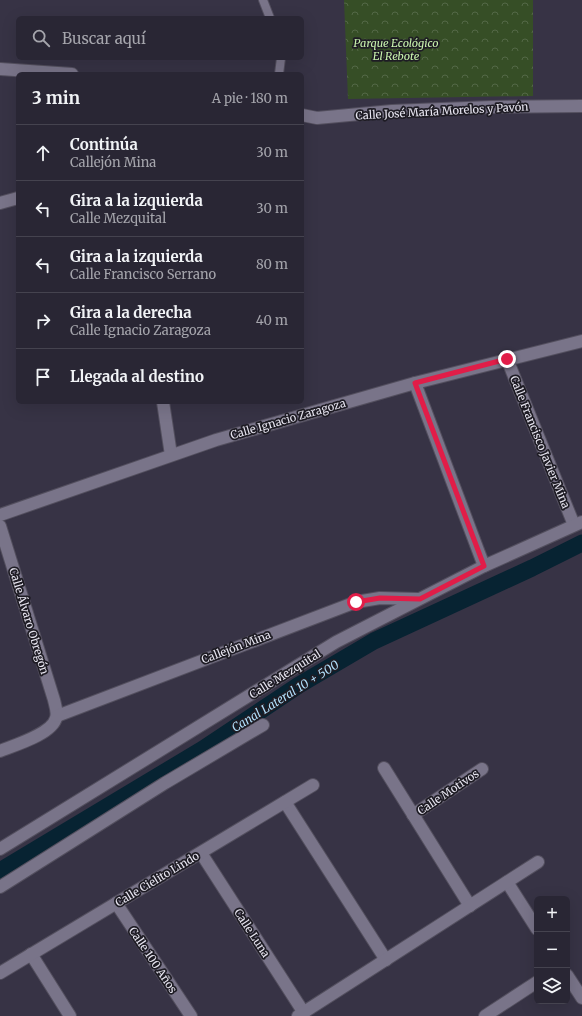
<!DOCTYPE html>
<html lang="es">
<meta charset="utf-8">
<style>
:root{--surface:#292634;--page:#312e3c;--text:#f1f3f6;--muted:#a5a5ac;--line:#45434f}
body{margin:0;font-family:Merriweather,serif;background:var(--page);color:var(--text)}
.controls{position:absolute;right:12px;bottom:12px;display:grid;overflow:hidden;border-radius:6px;box-shadow:0 4px 16px #0002}
.controls button{width:36px;height:36px;display:grid;place-items:center;padding:0;border:0;border-bottom:1px solid var(--line);background:var(--surface);color:var(--text);font:20px sans-serif}
.stop{position:absolute;width:12px;height:12px;margin:-9px;border:3px solid #e11d48;border-radius:50%;background:#fff}
.stop.end{background:#e11d48;border-color:#fff;box-shadow:0 1px 4px #0008}
.list{margin:0;padding:0;list-style:none}
h2{display:flex;justify-content:space-between;align-items:center;height:52px;margin:0;padding:0 16px;font-size:17px}
h2 small{font-size:13px;font-weight:400;color:var(--muted)}
.list li{display:grid;grid-template-columns:26px 1fr auto;gap:12px;align-items:center;box-sizing:border-box;height:56px;padding:0 16px;border-top:1px solid var(--line)}
.list b{display:block;font-size:15px;white-space:nowrap}
.list p{margin:0;font-size:13px;white-space:nowrap;color:var(--muted)}
.list em{font-size:13px;font-style:normal;color:var(--muted)}
.icon{flex:none;width:22px;height:22px;fill:none;stroke:currentColor;stroke-width:2;stroke-linecap:round;stroke-linejoin:round}
.map{position:relative;flex:none;width:582px;height:1016px;overflow:hidden}
.search{position:absolute;background:var(--surface);box-shadow:0 4px 16px #0002;left:16px;top:16px;width:288px;height:44px;display:flex;align-items:center;gap:10px;box-sizing:border-box;padding:0 14px;border-radius:6px;color:var(--muted);font-size:15px}
.panel{position:absolute;background:var(--surface);box-shadow:0 4px 16px #0002;left:16px;top:72px;width:288px;height:332px;border-radius:6px}
.map>svg:first-child{display:block}
</style>
<div class="map">
<svg width="582" height="1016" viewBox="0 0 582 1016">
<defs>
<pattern id="park-crowns" width="20" height="18" patternUnits="userSpaceOnUse"><rect width="20" height="18" fill="#364e26"/><path d="M2 6a3 3 0 1 1 6 0M12 15a3 3 0 1 1 6 0" fill="none" stroke="#536846"/></pattern>
</defs>
<rect width="100%" height="100%" fill="#373345"/>
<polygon fill="url(#park-crowns)" points="344,0 533,0 533,96 348,99"/>
<g fill="none" stroke-linecap="round" stroke-linejoin="round">
<polyline stroke="#072332" stroke-width="17" points="0,871 203,749 299,685 374,641 532,568 582,543"/>
<g stroke="#534f5e" stroke-width="10">
<g id="lane">
<polyline points="263,0 270,18"/>
<polyline points="279,74 281,58"/>
</g>
</g>
<g stroke="#534f5e" stroke-width="14">
<g id="street">
<polyline points="0,69 72,74"/>
<polyline points="302,115 317,118 392,111 492,107 582,106"/>
<polyline points="0,203 18,198"/>
<polyline points="507,359 574,525"/>
<polyline points="415,383 484,566"/>
<polyline points="163,402 171,455"/>
<polyline points="0,515 216,440 415,383 582,341"/>
<path d="M0,526L54,700C55,705 58,712 56,718C52,734 15,745 0,751"/>
<polyline points="57,716 356,602 380,598 418,599"/>
<polyline points="384,768 470,906"/>
<polyline points="285,802 386,960"/>
<polyline points="413,815 482,769"/>
<polyline points="0,849 336,642 484,566 582,522"/>
<polyline points="201,853 304,1013"/>
<polyline points="507,882 537,929"/>
<polyline points="0,887 165,783 263,725"/>
<polyline points="116,903 191,1016"/>
<polyline points="31,954 70,1016"/>
<polyline points="0,973 313,785"/>
<polyline points="567,975 582,998"/>
<polyline points="298,1016 538,862"/>
<polyline points="485,1016 537,982"/>
</g>
</g>
<use href="#lane" stroke="#797489" stroke-width="8"/>
<use href="#street" stroke="#797489" stroke-width="12"/>
</g>
<g fill="none" stroke-linecap="round" stroke-linejoin="round">
<polyline stroke="#e11d48" stroke-width="5" points="356,602 380,598 420,599 484,566 415,383 507,359"/>
</g>
<g text-anchor="middle" dominant-baseline="central" stroke-width="3.5" stroke-linejoin="round" paint-order="stroke">
<g font-size="11" font-style="italic" fill="#c9f4ae" stroke="#1e1c24">
<text x="396" y="43">Parque Ecológico<tspan x="396" dy="13">El Rebote</tspan></text>
</g>
<g font-size="11" fill="#e8e6f1" stroke="#1e1c24">
<text transform="translate(442 111) rotate(-3)">Calle José María Morelos y Pavón</text>
<text transform="translate(288 419) rotate(-16)">Calle Ignacio Zaragoza</text>
<text transform="translate(540 442) rotate(68)">Calle Francisco Javier Mina</text>
<text transform="translate(29 621) rotate(73)">Calle Álvaro Obregón</text>
<text transform="translate(236 647) rotate(-21)">Callejón Mina</text>
<text transform="translate(285 674) rotate(-32)">Calle Mezquital</text>
<text transform="translate(448 792) rotate(-34)">Calle Motivos</text>
<text transform="translate(157 879) rotate(-31)">Calle Cielito Lindo</text>
<text transform="translate(252 933) rotate(57)">Calle Luna</text>
<text transform="translate(153 960) rotate(56)">Calle 100 Años</text>
</g>
<g font-size="12" font-style="italic" fill="#b1dffb" stroke="#1e1c24">
<text transform="translate(285 696) rotate(-32)">Canal Lateral 10 + 500</text>
</g>
</g>
</svg>
<div class="controls">
<button>+</button>
<button>−</button>
<button><svg class="icon" aria-label="layers" viewBox="0 0 24 24"><path d="M12 4l9 5-9 5-9-5zM3 14l9 5 9-5"/></svg></button>
</div>
<div class="stop" style="left:356px;top:602px"></div>
<div class="stop end" style="left:507px;top:359px"></div>
<div class="search"><svg class="icon" aria-label="search" viewBox="0 0 24 24"><circle cx="10" cy="10" r="6"/><path d="M15 15l6 6"/></svg>Buscar aquí</div>
<section class="panel">
<h2>3 min<small>A pie · 180 m</small></h2>
<ul class="list">
<li><svg class="icon" aria-label="ahead" viewBox="0 0 24 24"><path d="M12 20V5M6 11l6-6 6 6"/></svg><div><b>Continúa</b><p>Callejón Mina</p></div><em>30 m</em></li>
<li><svg class="icon" aria-label="left" viewBox="0 0 24 24"><path d="M17 20v-9H6M10 6l-5 5 5 5"/></svg><div><b>Gira a la izquierda</b><p>Calle Mezquital</p></div><em>30 m</em></li>
<li><svg class="icon" aria-label="left" viewBox="0 0 24 24"><path d="M17 20v-9H6M10 6l-5 5 5 5"/></svg><div><b>Gira a la izquierda</b><p>Calle Francisco Serrano</p></div><em>80 m</em></li>
<li><svg class="icon" aria-label="right" viewBox="0 0 24 24"><path d="M7 20v-9h11M14 6l5 5-5 5"/></svg><div><b>Gira a la derecha</b><p>Calle Ignacio Zaragoza</p></div><em>40 m</em></li>
<li><svg class="icon" aria-label="arrive" viewBox="0 0 24 24"><path d="M6 21V4h12l-3 4 3 4H6"/></svg><div><b>Llegada al destino</b></div></li>
</ul>
</section>
</div>
